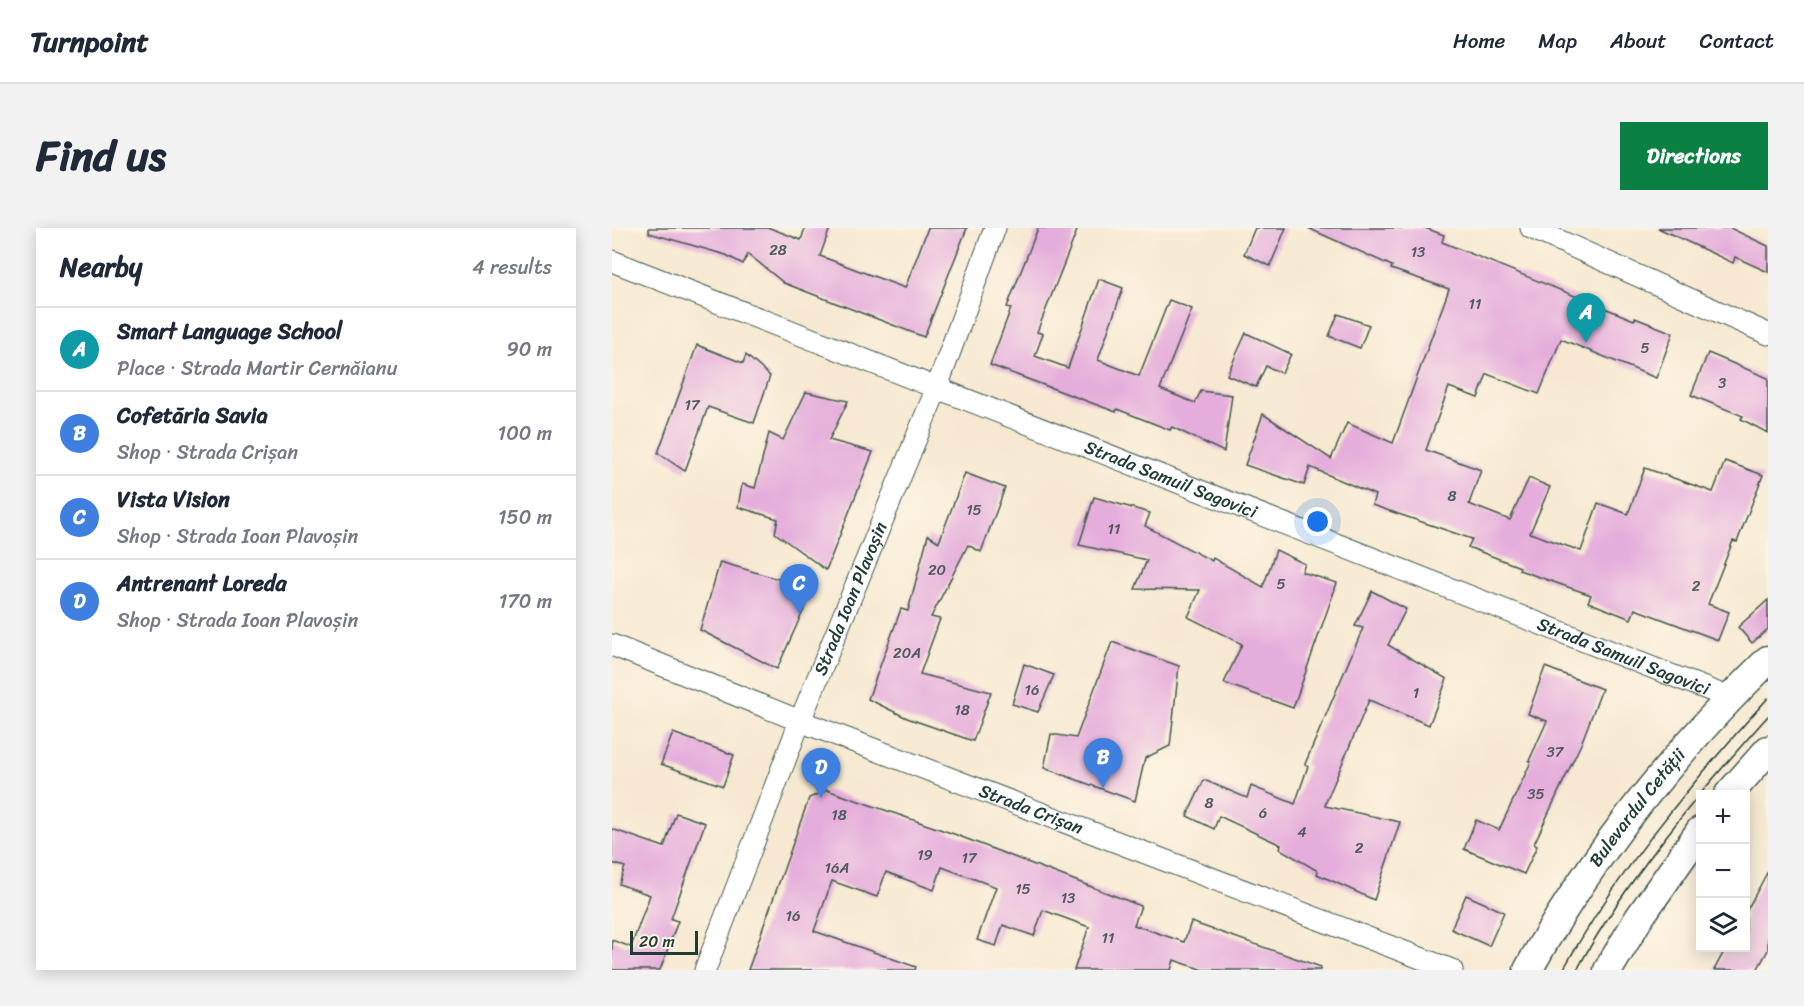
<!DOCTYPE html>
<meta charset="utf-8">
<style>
:root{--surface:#fff;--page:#f2f2f3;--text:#1f2937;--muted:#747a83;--line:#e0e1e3;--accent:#0b8043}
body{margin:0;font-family:Sriracha,sans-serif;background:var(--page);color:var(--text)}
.controls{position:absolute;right:18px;bottom:18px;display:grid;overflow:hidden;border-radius:0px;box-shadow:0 3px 15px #0003}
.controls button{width:54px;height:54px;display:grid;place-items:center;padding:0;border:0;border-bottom:2px solid var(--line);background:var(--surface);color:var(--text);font:30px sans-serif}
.scale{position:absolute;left:18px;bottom:15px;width:68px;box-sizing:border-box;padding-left:6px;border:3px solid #1f3d34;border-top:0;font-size:16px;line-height:21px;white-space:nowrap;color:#1f3d34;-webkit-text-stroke:4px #fcf5e5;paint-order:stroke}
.you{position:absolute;left:706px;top:294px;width:21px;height:21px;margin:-15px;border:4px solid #fff;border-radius:50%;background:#1a73e8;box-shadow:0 0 0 9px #1a73e833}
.badge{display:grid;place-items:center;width:39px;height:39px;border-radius:50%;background:var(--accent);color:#fff;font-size:20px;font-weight:700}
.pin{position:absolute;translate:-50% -50px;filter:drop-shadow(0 2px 3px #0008)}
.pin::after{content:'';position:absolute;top:32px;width:21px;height:18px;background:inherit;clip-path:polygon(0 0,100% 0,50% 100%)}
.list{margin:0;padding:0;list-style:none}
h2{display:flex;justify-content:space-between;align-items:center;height:78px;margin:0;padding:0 24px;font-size:26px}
h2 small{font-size:20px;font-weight:400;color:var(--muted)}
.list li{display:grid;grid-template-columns:39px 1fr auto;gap:18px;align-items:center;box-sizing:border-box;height:84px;padding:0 24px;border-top:2px solid var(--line)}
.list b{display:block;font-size:22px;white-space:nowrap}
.list p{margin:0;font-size:20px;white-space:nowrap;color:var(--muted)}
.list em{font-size:20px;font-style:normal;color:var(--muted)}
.icon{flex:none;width:33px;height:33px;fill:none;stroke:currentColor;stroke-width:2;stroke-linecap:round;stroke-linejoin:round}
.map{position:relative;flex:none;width:1156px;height:742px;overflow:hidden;border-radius:0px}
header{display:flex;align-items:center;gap:36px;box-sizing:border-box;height:84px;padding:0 30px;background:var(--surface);border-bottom:2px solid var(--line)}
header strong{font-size:28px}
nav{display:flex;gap:33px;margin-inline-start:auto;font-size:21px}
.intro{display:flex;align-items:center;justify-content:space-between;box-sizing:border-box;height:144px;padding:0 36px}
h1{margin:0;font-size:42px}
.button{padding:15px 27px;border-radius:0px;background:var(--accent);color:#fff;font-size:21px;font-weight:700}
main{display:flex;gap:36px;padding:0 36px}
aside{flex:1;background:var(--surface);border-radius:0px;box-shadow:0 3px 15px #0003}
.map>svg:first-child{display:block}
</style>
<header>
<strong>Turnpoint</strong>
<nav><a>Home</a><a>Map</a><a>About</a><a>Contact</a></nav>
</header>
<div class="intro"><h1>Find us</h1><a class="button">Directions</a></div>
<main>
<aside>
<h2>Nearby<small>4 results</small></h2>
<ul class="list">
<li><span class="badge" style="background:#0f9aa8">A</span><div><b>Smart Language School</b><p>Place · Strada Martir Cernăianu</p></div><em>90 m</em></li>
<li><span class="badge" style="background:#3f7fe0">B</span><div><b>Cofetăria Savia</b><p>Shop · Strada Crișan</p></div><em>100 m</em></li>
<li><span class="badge" style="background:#3f7fe0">C</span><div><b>Vista Vision</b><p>Shop · Strada Ioan Plavoșin</p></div><em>150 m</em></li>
<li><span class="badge" style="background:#3f7fe0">D</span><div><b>Antrenant Loreda</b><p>Shop · Strada Ioan Plavoșin</p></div><em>170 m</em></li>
</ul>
</aside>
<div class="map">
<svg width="1156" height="742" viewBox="0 0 1156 742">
<rect width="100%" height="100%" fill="#fcf5e5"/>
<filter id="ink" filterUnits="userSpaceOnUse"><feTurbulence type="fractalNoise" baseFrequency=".0167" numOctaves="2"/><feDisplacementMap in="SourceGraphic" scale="12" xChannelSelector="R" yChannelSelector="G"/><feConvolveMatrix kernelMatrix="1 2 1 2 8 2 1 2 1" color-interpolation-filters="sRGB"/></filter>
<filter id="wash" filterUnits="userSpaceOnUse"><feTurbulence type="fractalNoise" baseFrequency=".008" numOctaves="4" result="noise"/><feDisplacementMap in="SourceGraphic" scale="24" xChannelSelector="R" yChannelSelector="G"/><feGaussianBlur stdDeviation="1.35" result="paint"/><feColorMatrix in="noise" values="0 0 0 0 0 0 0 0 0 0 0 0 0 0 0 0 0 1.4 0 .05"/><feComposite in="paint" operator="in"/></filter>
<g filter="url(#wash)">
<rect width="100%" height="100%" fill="#f7e9d1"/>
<g id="blocks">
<g fill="#e5addb">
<polygon points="37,0 158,0 189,12 193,0 218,0 208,28 293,60 316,0 355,0 312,109 172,55 136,26 131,36 114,27 37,5"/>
<polygon points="426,0 466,0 425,104 431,106 423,128 456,140 487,51 511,60 486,132 527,148 557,72 580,81 548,161 583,175 589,163 620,167 612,224 560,199 558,202 505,181 504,184 378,137 399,80 395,79"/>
<polygon points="643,0 674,0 658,38 632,26"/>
<polygon points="696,0 813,0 832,7 830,14 1022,92 1023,90 1061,105 1044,150 949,111 927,166 875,146 866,170 837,159 814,222 869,242 857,276 898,292 917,250 938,259 918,305 969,323 986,275 1016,286 1033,240 1101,264 1113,233 1151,247 1125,314 1121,313 1096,376 1117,384 1106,412 1023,381 1019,391 976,374 979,367 907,342 908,339 856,319 860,311 760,277 763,267 698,239 692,257 633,237 651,186 719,231 735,195 781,215 837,61 779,41 780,38"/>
<polygon points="1046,0 1118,0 1156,18 1156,44 1123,29 1121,35"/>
<polygon points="726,86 757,97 748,120 717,108"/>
<polygon points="634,105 679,126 670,145 654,138 644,159 615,147"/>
<polygon points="85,117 131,135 134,127 158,148 142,195 96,179 73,243 46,225"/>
<polygon points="1096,125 1156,150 1156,205 1129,191 1131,188 1079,167"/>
<polygon points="194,164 236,173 217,212 261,224 214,342 163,305 166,291 126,279 130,256 143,260 157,205 171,212"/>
<polygon points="353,245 393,260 369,324 356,317 319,389 328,391 308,446 379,464 361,513 295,490 256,471 289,381 296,383 316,307 327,314"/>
<polygon points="482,269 538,285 533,298 600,333 601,330 651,359 664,322 693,336 690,344 725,355 681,480 612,455 630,416 576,389 588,362 523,361 535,332 467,317"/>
<polygon points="108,334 201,361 165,441 88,402"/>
<polygon points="760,363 794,381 776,417 835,451 817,497 757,472 714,574 713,578 788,594 762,672 705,646 706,643 668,621 669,617 607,588 602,601 575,588 592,552 635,570 639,558 683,576 696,538 693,536 751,400 743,398"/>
<polygon points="1156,372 1156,401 1140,415 1126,399"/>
<polygon points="500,414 567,438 558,518 533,530 523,573 432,540 439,506 464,510"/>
<polygon points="412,436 442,447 426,484 400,476"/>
<polygon points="933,439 990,461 969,516 922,616 925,618 912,646 852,621 864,592 887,602 919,534 917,533 935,493 916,486"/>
<polygon points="61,505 122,527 111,558 49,536"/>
<polygon points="215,562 342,606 529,678 522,697 572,714 579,694 709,739 708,742 591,742 562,732 559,742 462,742 477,699 431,682 422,708 391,697 384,718 365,712 384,659 330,639 322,662 274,644 265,669 220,653 202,703 304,739 303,742 136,742 197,570"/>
<polygon points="64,585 93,595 59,691 66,693 48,742 0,742 0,712 19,719 38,667 7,656 13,639 0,635 0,601 52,619"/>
<polygon points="1156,643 1156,722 1145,742 1102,742 1114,720 1134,720 1134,684"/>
<polygon points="854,667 892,684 877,718 839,701"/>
</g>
</g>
</g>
<g filter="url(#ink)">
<use href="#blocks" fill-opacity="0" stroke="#3f574c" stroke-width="1.5"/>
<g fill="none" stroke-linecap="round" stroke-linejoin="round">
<g stroke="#3f574c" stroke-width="23">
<g id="street">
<polyline points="919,0 1156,106"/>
<path id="s1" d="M0,33L1118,470"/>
<path id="s2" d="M0,417L188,493L840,742"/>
<path id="s3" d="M93,742L188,493L324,162L383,0"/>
</g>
</g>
<g stroke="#3f574c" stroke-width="31">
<g id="secondary">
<polyline points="1117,566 1156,522"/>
<path id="s4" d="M916,742C980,626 1061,525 1156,432"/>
<polyline points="996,742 1027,690 1088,603"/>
</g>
</g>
<use href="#street" stroke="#fff" stroke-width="21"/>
<use href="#secondary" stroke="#fff" stroke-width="28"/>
<g stroke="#1f3d34" stroke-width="1.5">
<path d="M951,742C1006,643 1080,554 1156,470"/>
<path d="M965,742C1015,650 1086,566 1156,488"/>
</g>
</g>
</g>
<g text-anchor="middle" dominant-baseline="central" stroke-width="6" stroke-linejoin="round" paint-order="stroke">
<g font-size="15" fill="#50595e">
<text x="166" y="22">28</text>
<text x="806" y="24">13</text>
<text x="863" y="76">11</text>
<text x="1033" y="120">5</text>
<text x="1110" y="155">3</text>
<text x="80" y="177">17</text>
<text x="840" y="268">8</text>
<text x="362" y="282">15</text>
<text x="502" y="301">11</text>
<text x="325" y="342">20</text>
<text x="669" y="356">5</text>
<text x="1084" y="358">2</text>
<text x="295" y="425">20A</text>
<text x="420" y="462">16</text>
<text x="804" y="465">1</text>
<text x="350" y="482">18</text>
<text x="943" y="524">37</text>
<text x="924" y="566">35</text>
<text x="597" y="575">8</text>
<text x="651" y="585">6</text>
<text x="227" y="587">18</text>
<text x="690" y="604">4</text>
<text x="747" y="620">2</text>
<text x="313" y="627">19</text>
<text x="357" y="630">17</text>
<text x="225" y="640">16A</text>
<text x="411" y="661">15</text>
<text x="456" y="670">13</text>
<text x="181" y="688">16</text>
<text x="496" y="710">11</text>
</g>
<g font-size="18" fill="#1f3d34" stroke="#fcf5e5">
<text stroke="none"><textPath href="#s1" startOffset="600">Strada Samuil Sagovici</textPath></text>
<text stroke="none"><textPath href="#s3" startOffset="399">Strada Ioan Plavoșin</textPath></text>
<text stroke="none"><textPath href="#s1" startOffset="1086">Strada Samuil Sagovici</textPath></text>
<text stroke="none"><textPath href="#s4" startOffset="196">Bulevardul Cetății</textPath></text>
<text stroke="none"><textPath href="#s2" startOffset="450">Strada Crișan</textPath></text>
</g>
</g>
</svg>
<div class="controls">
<button>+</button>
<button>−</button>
<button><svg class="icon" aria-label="layers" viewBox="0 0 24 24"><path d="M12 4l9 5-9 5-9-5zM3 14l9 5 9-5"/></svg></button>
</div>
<div class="scale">20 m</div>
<div class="you"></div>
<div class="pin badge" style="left:974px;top:115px;background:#0f9aa8">A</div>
<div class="pin badge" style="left:491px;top:560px;background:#3f7fe0">B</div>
<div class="pin badge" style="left:187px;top:386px;background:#3f7fe0">C</div>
<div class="pin badge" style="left:209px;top:570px;background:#3f7fe0">D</div>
</div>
</main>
